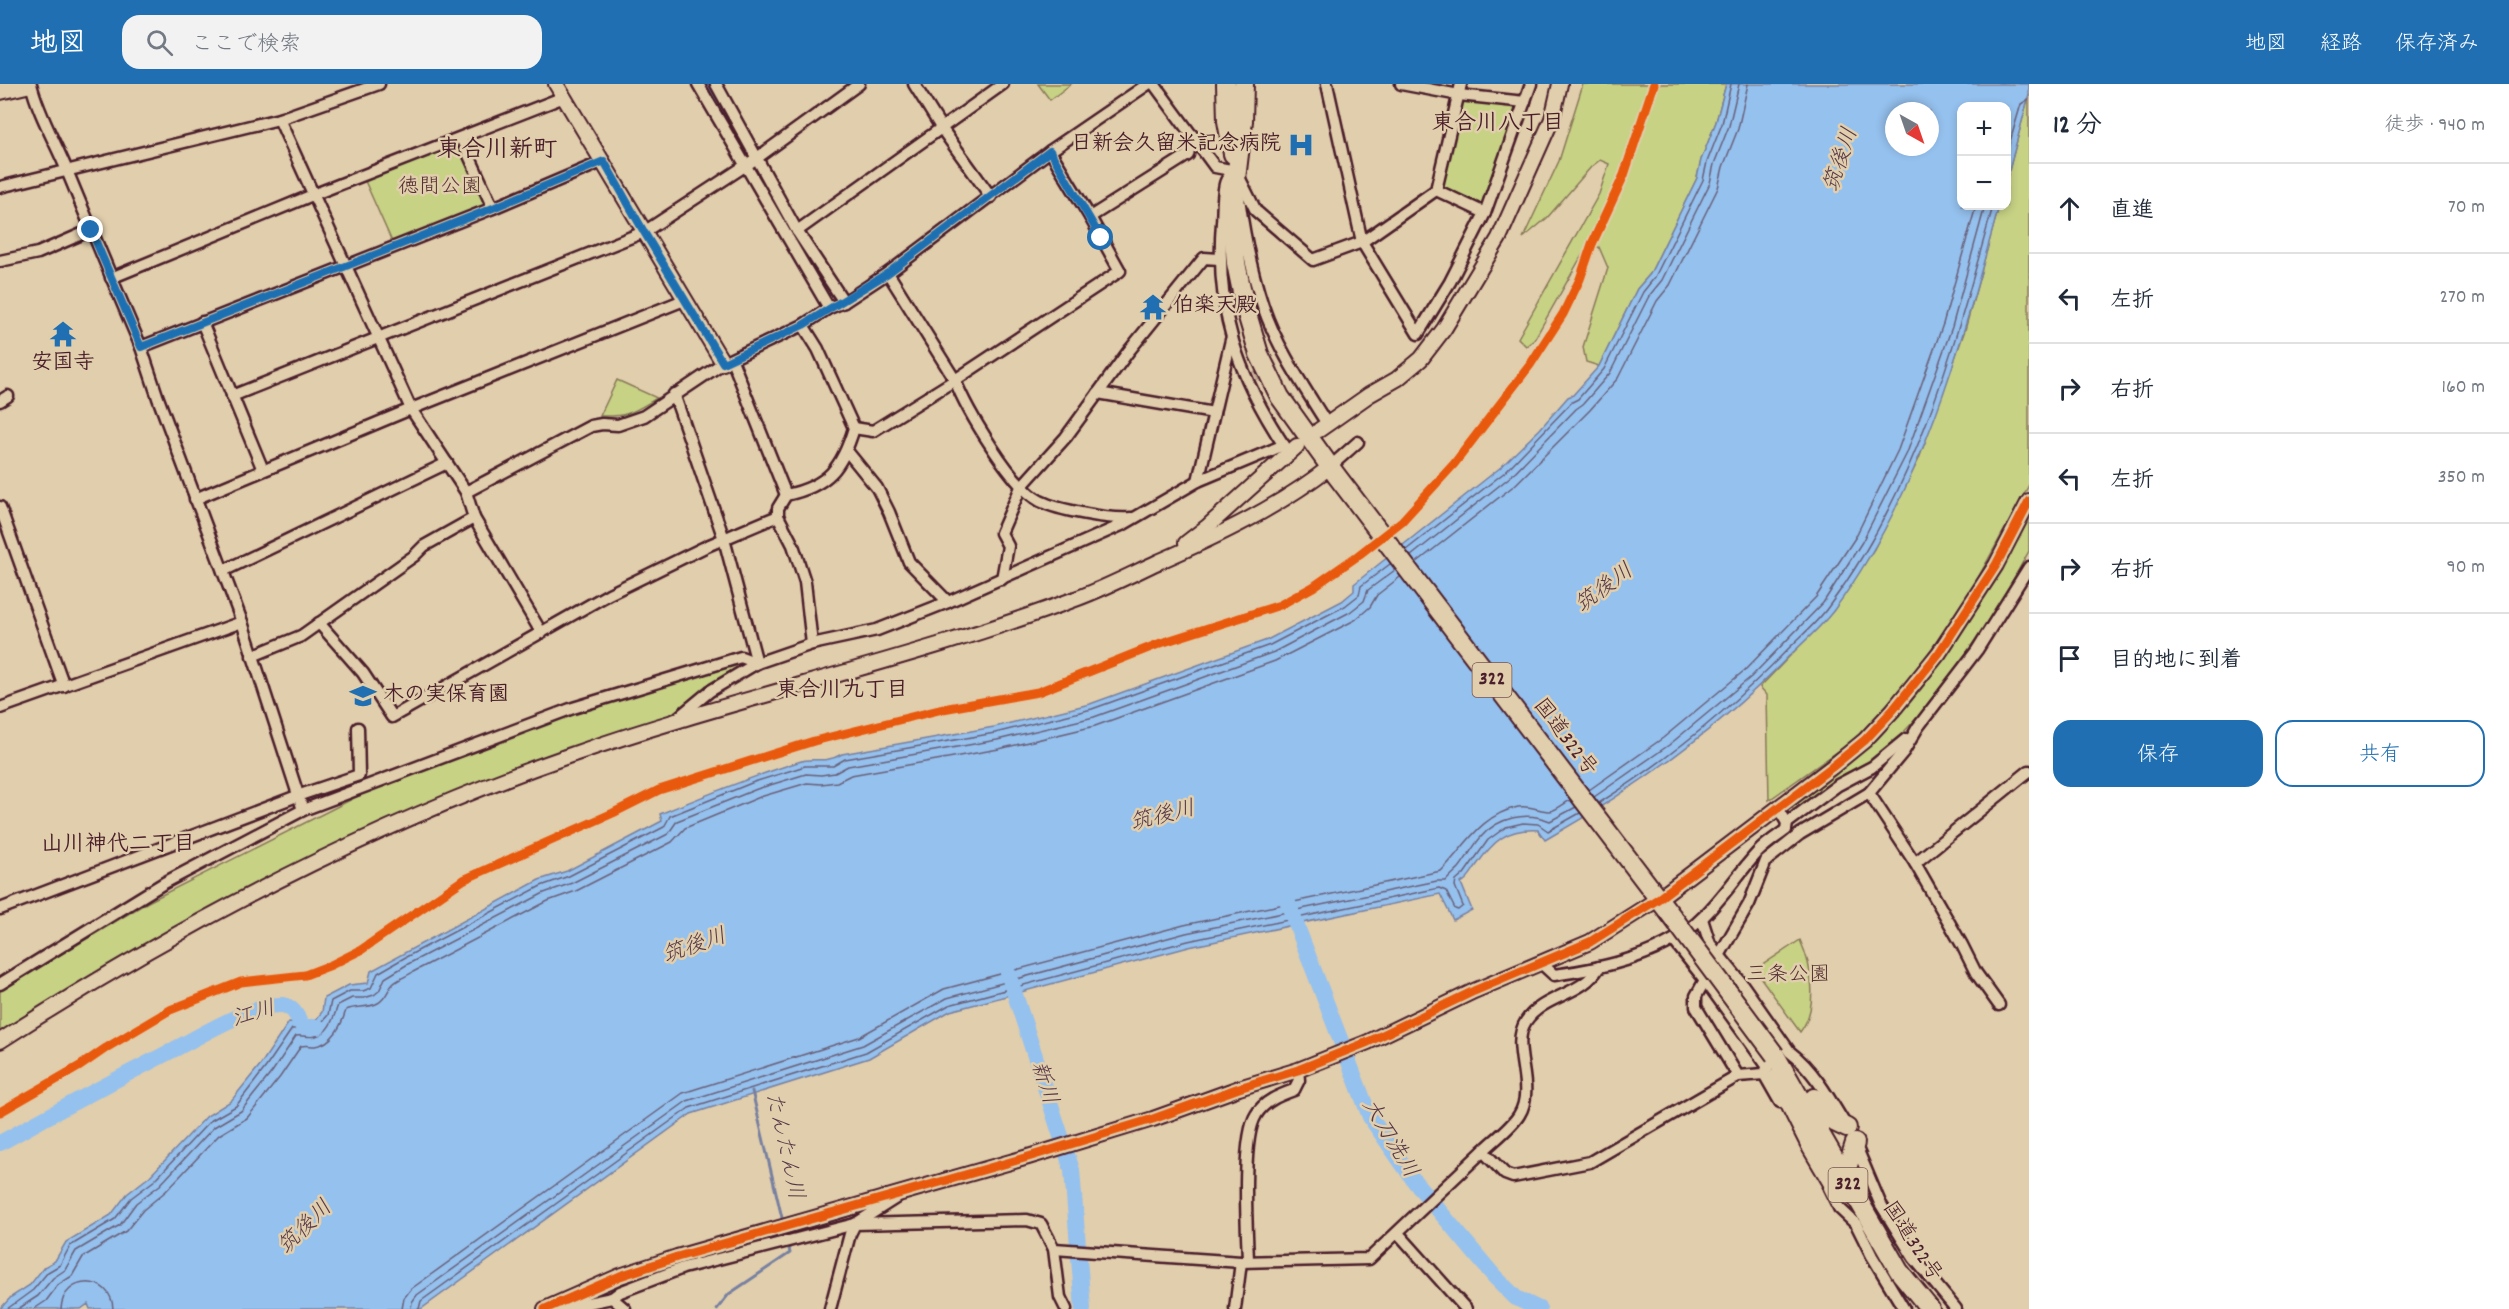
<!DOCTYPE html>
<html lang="ja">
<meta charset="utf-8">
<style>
:root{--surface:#fff;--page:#f2f2f3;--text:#1f2937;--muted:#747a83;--line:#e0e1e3;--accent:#1f6fb2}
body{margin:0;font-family:Dekko,"Klee One",sans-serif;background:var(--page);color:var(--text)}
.controls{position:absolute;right:18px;top:18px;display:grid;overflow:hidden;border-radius:12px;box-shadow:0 3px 9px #0003}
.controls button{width:54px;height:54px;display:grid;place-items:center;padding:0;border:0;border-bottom:2px solid var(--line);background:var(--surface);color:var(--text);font:30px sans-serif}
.compass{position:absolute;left:1885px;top:18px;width:54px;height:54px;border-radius:50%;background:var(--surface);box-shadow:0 3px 9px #0003;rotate:140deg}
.stop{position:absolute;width:18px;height:18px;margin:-14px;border:4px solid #1f6fb2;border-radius:50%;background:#fff}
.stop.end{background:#1f6fb2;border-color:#fff;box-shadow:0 2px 6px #0008}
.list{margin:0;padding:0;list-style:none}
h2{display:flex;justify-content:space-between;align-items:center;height:78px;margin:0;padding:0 24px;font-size:26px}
h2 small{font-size:20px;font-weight:400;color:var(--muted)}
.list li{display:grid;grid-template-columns:39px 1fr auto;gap:18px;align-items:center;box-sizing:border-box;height:90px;padding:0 24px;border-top:2px solid var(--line)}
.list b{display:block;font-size:22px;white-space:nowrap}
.list em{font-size:20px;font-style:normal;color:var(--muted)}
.actions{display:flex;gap:12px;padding:18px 24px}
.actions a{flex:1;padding:14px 0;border:2px solid var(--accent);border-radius:18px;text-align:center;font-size:21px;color:var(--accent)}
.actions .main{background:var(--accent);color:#fff}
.icon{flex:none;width:33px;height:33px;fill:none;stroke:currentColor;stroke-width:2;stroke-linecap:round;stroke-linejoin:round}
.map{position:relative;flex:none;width:2029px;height:1225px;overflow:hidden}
header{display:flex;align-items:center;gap:36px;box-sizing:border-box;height:84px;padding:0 30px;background:var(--accent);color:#fff}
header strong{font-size:28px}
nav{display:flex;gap:33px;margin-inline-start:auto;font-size:21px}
.search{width:420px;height:54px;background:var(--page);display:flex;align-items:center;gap:15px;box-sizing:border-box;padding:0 21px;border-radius:18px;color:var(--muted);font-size:22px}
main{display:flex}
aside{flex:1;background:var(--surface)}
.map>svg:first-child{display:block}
</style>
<header>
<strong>地図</strong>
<div class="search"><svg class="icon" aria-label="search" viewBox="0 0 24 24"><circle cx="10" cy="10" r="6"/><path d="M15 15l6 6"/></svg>ここで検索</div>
<nav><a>地図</a><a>経路</a><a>保存済み</a></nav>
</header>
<main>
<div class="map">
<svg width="2029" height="1225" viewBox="0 0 2029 1225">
<rect width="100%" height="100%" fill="#e1ceac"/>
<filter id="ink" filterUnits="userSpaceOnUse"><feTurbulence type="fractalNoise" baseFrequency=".0167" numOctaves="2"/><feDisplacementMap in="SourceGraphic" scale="12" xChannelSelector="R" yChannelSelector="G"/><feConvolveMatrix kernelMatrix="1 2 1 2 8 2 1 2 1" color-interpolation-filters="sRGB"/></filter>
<g filter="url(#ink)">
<g fill="#c7d285" stroke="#887858" stroke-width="1.5">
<polygon points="1038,0 1071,0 1050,16"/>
<polygon points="1583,0 1726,0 1716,38 1701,76 1697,94 1650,190 1637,205 1599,282 1586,278 1583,263 1608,184 1599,163 1585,166 1534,256 1526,262 1518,254 1599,110 1609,80 1600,76 1591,83 1547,134 1523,154 1559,77"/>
<polygon points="1459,11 1525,18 1485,129 1436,106"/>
<polygon points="2029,11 2029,401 1963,521 1906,600 1854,656 1769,716 1767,611 1760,603 1833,527 1874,465 1919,375 1965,246 1999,122 2006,122 2007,94"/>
<polygon points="456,61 460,63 488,120 484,125 393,160 365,97"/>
<path d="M617,296L657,314C633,328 628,333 600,332Z"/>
<path d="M2029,430V467L1993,531L1931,619L1882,671L1824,704L1795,727L1791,723C1816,703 1843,684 1867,663C1938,600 1984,512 2029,430Z"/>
<polygon points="739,578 748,580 673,634 548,674 148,859 59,912 0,952 0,907 148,818 376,703 568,630"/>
<path d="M1800,856C1812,882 1819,924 1800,948L1755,886Z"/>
</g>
<path fill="#95c1ee" stroke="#7780a0" stroke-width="1.5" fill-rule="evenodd" d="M1726,0H2029V11L2007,94L2006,22H1962V122H1999C1961,262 1922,407 1834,526C1822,542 1805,557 1790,571C1718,646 1635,705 1545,756L1538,746C1507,744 1493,757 1476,782C1471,789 1469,795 1461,799L1472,826L1453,836L1440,810L1189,863L950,927L869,974L691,1030L421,1225H90L88,1220L81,1225H0L11,1213L30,1201L44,1183L55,1177L66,1158L111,1131L127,1110L150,1092L207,1032L231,1017L261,980L289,938L313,939L322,928L324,914L349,901L368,899L371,887L539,796L567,787L662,737L660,730C706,711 751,693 798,678C816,672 823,681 842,670L994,643L1090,620L1267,556L1342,517L1354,507V500L1501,383L1540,345L1568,313L1573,311L1599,282L1637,205L1650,190L1697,94L1701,76L1716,38ZM1894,27H1930V63H1894Z"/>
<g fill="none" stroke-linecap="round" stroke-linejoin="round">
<g stroke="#686079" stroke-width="1.5">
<polyline points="2006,71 2021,20 2029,15"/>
<polyline points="1406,466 1505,388 1572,318 1578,315 1604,285 1643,208 1655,193 1703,96 1707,78 1722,40 1731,0"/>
<polyline points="1411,472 1510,393 1576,325 1583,320 1610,289 1649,212 1662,196 1710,99 1714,80 1729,42 1739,0"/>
<polyline points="1416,479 1516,400 1590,326 1618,294 1657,217 1670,201 1718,104 1723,83 1738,45 1748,0"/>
<polyline points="1589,706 1663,654 1745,586 1816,513 1855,454 1898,366 1943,240 1976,122"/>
<polyline points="1594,713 1669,661 1751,593 1823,519 1862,458 1907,369 1952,243 1985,122"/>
<path d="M1599,719C1668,676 1732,623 1788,565C1802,551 1818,538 1829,522C1917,405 1955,260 1993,122"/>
<polyline points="7,1225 33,1206 48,1188 60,1181 70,1162 115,1135 131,1114 155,1096 210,1037 236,1022 266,983 292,945 317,944 328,931 331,917 350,907 363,907 371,904 378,889 404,874 541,802 569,792 664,743 670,732 754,698 805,682 833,682 845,675 995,649 1092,625 1270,561 1345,522 1359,511 1361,502 1390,480"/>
<path d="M18,1225L38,1212L53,1194L65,1186L76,1167L120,1141L136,1119L160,1101L214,1043L241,1027L272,988L296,952C303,951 310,954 316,952C330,949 334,932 338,921L352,914H364L374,911L379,907L385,894L408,880L544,809L572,799L668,750L677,737L757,705L806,690L821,691L835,689L848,682L997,656L1094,633L1274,568L1350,528L1364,517L1368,506L1395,486"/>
<path d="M34,1225L46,1217L58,1201L72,1192L83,1173L126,1147L143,1126L166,1107L219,1051L247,1034L280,993L301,962C305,961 310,962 315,962C333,960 342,940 346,926C357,921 367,925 378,919C387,914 387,906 393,900C398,895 407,892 413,888L548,817L576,807L672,758L685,744L760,713L807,699L821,700L837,698L851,691L999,665L1095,642L1275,577L1355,536L1370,523L1377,511L1400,493"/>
<path d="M61,1225C63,1190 112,1190 113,1225"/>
<path d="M402,1225L404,1214L411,1205L683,1009L859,953L944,905L1184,841L1441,787C1465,763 1480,731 1518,723C1530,721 1540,727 1550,727C1555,727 1565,719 1570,716"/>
<path d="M411,1225L412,1218L417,1211L687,1017L863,961L947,914L1186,849L1437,797H1446C1450,792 1455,788 1459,784C1467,774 1473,762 1481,753C1498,733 1527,727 1550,737L1576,723"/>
<polyline points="419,1225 421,1217 689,1024 866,968 949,921 1188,857 1439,804 1446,807 1455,825 1458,826 1463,822 1455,802 1456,797 1464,790 1488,756 1506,743 1523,739 1538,740 1548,747 1580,729"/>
</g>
<g stroke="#7780a0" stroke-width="3">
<polyline points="707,0 749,74"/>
<polyline points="752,80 813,186"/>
<polyline points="752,1007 783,1138"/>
<polyline points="717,1225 729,1210 790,1169 785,1148"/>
</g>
<g stroke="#95c1ee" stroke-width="16">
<polyline points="1288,819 1370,1033 1415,1098 1494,1192 1516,1214 1539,1225"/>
<polyline points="1008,889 1072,1086 1083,1225"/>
<path d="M0,1059C57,1027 115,996 173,966C200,952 252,920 282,921C294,922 298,935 303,943H318"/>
</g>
<polyline stroke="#c3ab92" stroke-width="10" stroke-dasharray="10 5" stroke-linecap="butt" points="1255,292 1279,280"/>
<g stroke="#4a1f2b" stroke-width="15">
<g id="minor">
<path d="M31,0C39,32 56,59 68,89C92,147 116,205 141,263L493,124L604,77"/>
<polyline points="698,0 829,224"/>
<polyline points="716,0 797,147 844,218"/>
<polyline points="914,0 942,45 991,113"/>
<polyline points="1154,0 1215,83 1236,87"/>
<polyline points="1327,0 1362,158 1418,250 1450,198 1485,129 1531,0"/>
<polyline points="1401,0 1459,11 1525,18"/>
<polyline points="279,35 411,325 466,408 474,434 541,548"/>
<polyline points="461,54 493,124"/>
<path d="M1236,87C1233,89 1228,93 1226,97C1222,104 1223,128 1222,138C1215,227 1237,292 1287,366"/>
<polyline points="1239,93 1256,127 1313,176 1362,158 1436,106 1461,0"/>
<polyline points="0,103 279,35 379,0"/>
<polyline points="1436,106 1485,129"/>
<path d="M1239,114C1244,151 1251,186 1263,222C1277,264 1304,303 1327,340"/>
<polyline points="1090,133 1188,71 1192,51"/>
<polyline points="797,147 1003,0"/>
<polyline points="0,177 38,169 91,146"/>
<path d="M888,189L955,296C966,325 1012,403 1040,417C1058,426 1110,436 1131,434"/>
<polyline points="111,194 315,110 564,13"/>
<polyline points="202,238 263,386"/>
<path d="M803,241L818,265L854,344C842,384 828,402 786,411L778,424V432L793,461L805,498L812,560"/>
<polyline points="141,263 158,314 242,538 303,726 573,624 741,573 757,579"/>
<polyline points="732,276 786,411"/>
<polyline points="1098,309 1214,329"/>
<polyline points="674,310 724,455 757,579"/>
<polyline points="232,312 644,148 757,74 859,0"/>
<polyline points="0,317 8,312"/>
<polyline points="854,344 873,347 955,296 1120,187 1090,133 1050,67"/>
<polyline points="847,367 877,404 889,428 909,478 948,518 1124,440 1198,397 1284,361"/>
<polyline points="1331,382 1358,358"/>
<polyline points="1198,397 1231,256"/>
<polyline points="466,408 591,342 602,340 618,341 644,332 723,279 803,241 829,224 844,218 888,189 1050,67 1148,0"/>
<polyline points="195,415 411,325 684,216"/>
<polyline points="0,423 64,602"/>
<polyline points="223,487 447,379"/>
<polyline points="1002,495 1008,462 1001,449 1021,403 1066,353 1128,268 1204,174 1219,175"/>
<polyline points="319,539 363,589 392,633 609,510 707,462 778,432"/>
<polyline points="252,572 301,552 414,472 424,462 474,434"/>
<polyline points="0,624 242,538"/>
<polyline points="675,636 710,607 757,579 812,560 877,546 948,518"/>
<polyline points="1869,709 1915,779 1962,861 1976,889 1999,921"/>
<polyline points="1787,739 1838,701 1872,683 1906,655"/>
<polyline points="1915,779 2029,687"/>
<polyline points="0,825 297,712 359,691 358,644"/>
<path d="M1702,835L1710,860L1740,897L1790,968C1814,986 1831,1017 1846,1042"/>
<polyline points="1674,857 1705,896 1696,912 1696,923 1738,992"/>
<path d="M1541,879L1554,891C1605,884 1666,871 1703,833C1723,814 1738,790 1757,769C1765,760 1776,753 1786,746L1787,739L1778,724"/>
<polyline points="0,900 164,799 303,726"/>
<polyline points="1764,990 1768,983 1705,896 1749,820 1766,777 1800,750 1869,709 1904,667 1918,643 1977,566 2029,483"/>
<polyline points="1764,990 1780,1018"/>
<polyline points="1856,1062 1880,1119 1914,1174 1956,1225"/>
<path d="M1483,1067C1494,1056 1511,1044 1519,1031C1537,1002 1509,963 1526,937C1543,911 1584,911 1599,883"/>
<polyline points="1829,1104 1839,1124 1856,1140 1872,1172 1904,1225"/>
<polyline points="1398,1149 1466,1225"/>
<polyline points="1054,1165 1241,1178 1369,1175 1483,1067 1505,1090 1513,1093 1590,1078 1738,992 1764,990"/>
<path d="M1248,1176C1247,1146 1241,1055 1256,1031C1264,1017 1280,1011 1294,1006L1299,996L1298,986"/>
<polyline points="612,1214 620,1208 683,1184 855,1140 896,1114"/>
<polyline points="559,1225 612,1214 625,1225"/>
<polyline points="830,1225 850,1150 855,1140 1027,1136 1041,1140 1054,1165 1060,1213 1066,1225"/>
<polyline points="1235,1225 1241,1178"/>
</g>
</g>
<g stroke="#4a1f2b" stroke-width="18">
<g id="tertiary">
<polyline points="556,0 723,279"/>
<polyline points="1319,346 1369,311 1397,295 1421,275 1444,245 1499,154 1552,35 1560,0"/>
<polyline points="1186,459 1208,442 1297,362"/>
<path d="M0,957C178,842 367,742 568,672C736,613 911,577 1078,514C1105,504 1132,490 1158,478C1218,452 1279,423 1331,382"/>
<polyline points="545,1225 620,1192 677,1173 1028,1073 1153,1035 1239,1004 1298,986 1368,958 1474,907 1590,858 1658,815 1832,683 1865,656 1893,626 1939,569 1996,481 2029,417"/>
</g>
</g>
<g stroke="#4a1f2b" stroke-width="22">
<g id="trunk">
<polyline points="1226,0 1227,37 1233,70"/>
<polyline points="1244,0 1243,37 1232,128 1236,179 1245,223 1259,270 1280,313 1336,391 1677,839"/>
<polyline points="0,6 26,0"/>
<polyline points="1775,971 1899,1187 1930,1225"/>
<polyline points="1778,993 1777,994 1812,1064 1838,1108"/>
<polyline points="1814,1014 1826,1034 1847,1044"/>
<polyline points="1844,1094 1855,1059"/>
</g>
</g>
<use href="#minor" stroke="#e1ceac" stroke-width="10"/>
<use href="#tertiary" stroke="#e1ceac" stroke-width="14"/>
<use href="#trunk" stroke="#e1ceac" stroke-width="18"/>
<g stroke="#4a1f2b" stroke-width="22" stroke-linecap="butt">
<polyline id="trunk-bridge" points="1677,839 1775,971"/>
</g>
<use href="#trunk-bridge" stroke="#e1ceac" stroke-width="18"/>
<g stroke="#e1ceac" stroke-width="13">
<g id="cycleway">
<polyline points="0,1028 80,982 106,964 170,926 241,898 305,891 331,881 361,866 463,796 613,729 659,706 814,657 943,625 1038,608 1161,559 1280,521 1313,503 1356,473 1402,437 1454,380 1530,281 1563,230 1580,195 1592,160 1624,91 1654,0"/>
<polyline points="545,1225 620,1192 677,1173 1028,1073 1153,1035 1239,1004 1298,986 1368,958 1474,907 1590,858 1658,815 1832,683 1865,656 1893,626 1939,569 1996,481 2029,417"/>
</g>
</g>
<use href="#cycleway" stroke="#e8590c" stroke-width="9"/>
</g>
</g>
<g fill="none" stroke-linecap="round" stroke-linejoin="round" filter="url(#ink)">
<polyline stroke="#1f6fb2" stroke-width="8" points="91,146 141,263 493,124 604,77 644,148 723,279 803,241 888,189 1050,67 1101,154"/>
</g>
<defs>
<g id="hospital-bare" transform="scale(2.07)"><path d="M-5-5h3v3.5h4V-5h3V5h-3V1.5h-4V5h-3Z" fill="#1f6fb2" stroke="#e1ceac" stroke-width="2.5" paint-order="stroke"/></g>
<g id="temple-bare" transform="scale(2.07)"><path d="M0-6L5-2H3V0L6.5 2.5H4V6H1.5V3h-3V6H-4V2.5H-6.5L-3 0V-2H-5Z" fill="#1f6fb2" stroke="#e1ceac" stroke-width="2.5" paint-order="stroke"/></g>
<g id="school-bare" transform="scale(2.07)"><path d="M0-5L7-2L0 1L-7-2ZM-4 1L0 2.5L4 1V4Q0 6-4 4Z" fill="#1f6fb2" stroke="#e1ceac" stroke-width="2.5" paint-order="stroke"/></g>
</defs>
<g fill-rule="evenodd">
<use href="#hospital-bare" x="1301" y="61"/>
<use href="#temple-bare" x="1153" y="223"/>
<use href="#temple-bare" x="63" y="250"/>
<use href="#school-bare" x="363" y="612"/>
</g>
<g text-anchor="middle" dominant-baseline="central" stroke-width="5" stroke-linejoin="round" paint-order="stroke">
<g fill="#e1ceac" stroke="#775452" stroke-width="1.5">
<rect x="1472.5" y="579" width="39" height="34" rx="4.5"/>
<rect x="1828.5" y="1084" width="39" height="34" rx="4.5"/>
</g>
<g font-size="20" font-weight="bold" fill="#4a1f2b">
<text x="1492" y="596">322</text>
<text x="1848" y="1101">322</text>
</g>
<g font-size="21" font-weight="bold" fill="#4a1f2b" stroke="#e1ceac" text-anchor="start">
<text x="1281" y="61" text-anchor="end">日新会久留米記念病院</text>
<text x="1173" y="223">伯楽天殿</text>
<text x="63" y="280" text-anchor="middle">安国寺</text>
<text x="383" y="612">木の実保育園</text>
</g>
<g font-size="21" fill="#563134" stroke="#e1ceac">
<text x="440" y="104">徳間公園</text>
<text x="1788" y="892">三条公園</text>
</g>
<g font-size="21" fill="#4a1f2b" stroke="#e1ceac">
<text transform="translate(1564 654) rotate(53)">国道322号</text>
<text transform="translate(1911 1158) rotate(57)">国道322号</text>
</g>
<g font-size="22" font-weight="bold" fill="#4a1f2b" stroke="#e1ceac">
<text x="1498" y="40">東合川八丁目</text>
<text x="842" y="607">東合川九丁目</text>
<text x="118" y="761">山川神代二丁目</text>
</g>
<g font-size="22" font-style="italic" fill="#553748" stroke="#e1ceac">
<text transform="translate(1842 76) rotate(-72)">筑後川</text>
<text transform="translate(1605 505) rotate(-37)">筑後川</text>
<text transform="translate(1163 733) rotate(-14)">筑後川</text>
<text transform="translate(695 863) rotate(-19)">筑後川</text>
<text transform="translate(254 931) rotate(-16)">江川</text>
<text transform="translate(1043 999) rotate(72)">新川</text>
<text transform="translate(1389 1055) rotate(59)">大刀洗川</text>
<text transform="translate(783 1062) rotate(77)">たんたん川</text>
<text transform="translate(306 1144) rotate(-45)">筑後川</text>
</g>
<g font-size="24" font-weight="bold" fill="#4a1f2b" stroke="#e1ceac">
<text x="497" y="67">東合川新町</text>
</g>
</g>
</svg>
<div class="controls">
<button>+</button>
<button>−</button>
</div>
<svg class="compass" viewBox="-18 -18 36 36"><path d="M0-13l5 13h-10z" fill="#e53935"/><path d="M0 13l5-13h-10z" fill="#747a83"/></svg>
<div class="stop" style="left:1101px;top:154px"></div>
<div class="stop end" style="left:91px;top:146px"></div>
</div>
<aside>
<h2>12 分<small>徒歩 · 940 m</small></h2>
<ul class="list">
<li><svg class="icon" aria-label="ahead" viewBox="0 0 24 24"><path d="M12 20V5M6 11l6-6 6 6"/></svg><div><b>直進</b></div><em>70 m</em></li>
<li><svg class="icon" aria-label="left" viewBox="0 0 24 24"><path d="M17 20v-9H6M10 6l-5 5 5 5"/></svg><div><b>左折</b></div><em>270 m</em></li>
<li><svg class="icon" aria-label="right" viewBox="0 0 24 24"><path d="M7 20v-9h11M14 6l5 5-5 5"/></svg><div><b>右折</b></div><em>160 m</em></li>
<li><svg class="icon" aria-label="left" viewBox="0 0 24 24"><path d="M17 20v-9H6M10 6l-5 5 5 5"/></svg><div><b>左折</b></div><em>350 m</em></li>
<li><svg class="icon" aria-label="right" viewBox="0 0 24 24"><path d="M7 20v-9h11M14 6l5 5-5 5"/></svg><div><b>右折</b></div><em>90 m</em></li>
<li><svg class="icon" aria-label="arrive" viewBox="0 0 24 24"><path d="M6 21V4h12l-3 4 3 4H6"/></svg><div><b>目的地に到着</b></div></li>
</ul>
<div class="actions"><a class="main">保存</a><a>共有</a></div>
</aside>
</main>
